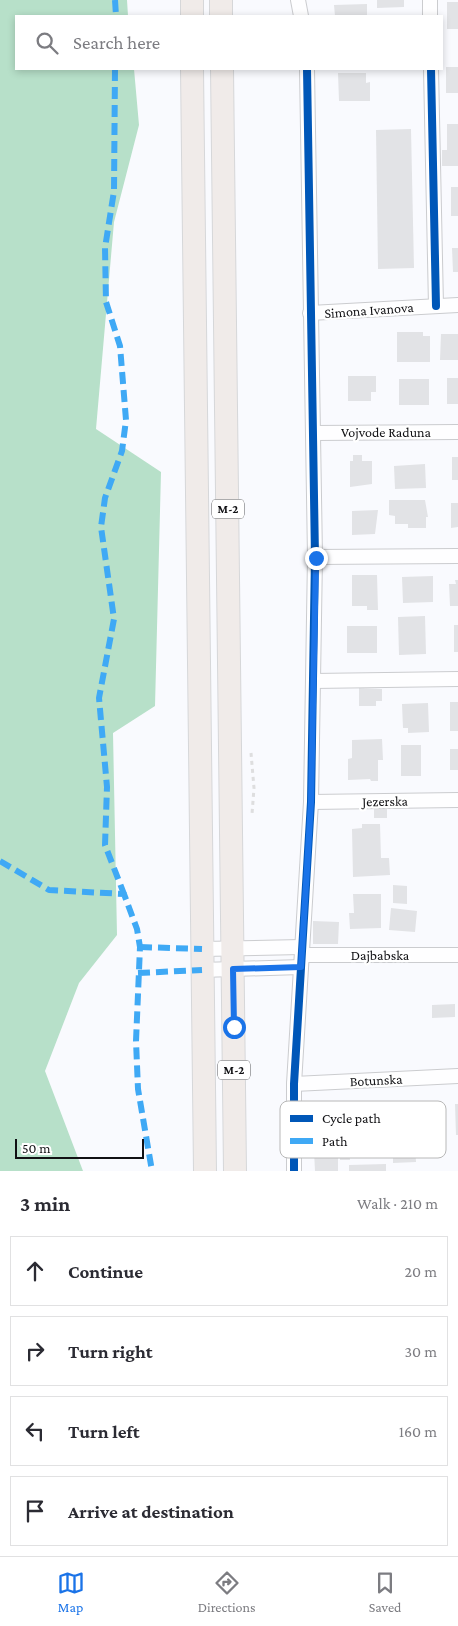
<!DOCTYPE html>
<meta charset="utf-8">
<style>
:root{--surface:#fff;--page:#f2f2f3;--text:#2b2b33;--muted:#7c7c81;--line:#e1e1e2;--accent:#1a73e8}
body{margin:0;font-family:"Crimson Pro",serif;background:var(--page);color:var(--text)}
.scale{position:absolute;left:15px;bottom:12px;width:129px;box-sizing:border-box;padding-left:5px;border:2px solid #111114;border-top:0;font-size:14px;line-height:18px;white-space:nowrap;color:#111114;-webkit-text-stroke:4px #fff;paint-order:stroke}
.stop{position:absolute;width:15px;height:15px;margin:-11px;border:4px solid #1a73e8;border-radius:50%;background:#fff}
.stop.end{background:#1a73e8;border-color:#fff;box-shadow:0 1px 5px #0008}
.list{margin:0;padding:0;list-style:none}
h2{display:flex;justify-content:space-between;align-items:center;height:65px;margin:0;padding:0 20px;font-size:21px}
h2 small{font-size:16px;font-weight:400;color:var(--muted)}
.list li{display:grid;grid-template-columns:32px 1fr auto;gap:15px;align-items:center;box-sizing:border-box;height:70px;margin:0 10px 10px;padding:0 10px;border:1px solid var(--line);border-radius:0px}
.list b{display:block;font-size:19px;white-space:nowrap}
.list em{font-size:16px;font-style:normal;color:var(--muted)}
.icon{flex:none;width:28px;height:28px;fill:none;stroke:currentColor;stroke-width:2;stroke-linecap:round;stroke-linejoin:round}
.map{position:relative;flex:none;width:458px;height:1171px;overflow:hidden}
.search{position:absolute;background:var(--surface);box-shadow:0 2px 8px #0003;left:15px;right:15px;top:15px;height:55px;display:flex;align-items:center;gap:12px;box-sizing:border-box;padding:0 18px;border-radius:0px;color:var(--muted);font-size:19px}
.sheet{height:385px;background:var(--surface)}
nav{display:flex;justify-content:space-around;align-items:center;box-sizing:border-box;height:70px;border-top:1px solid var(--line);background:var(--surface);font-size:14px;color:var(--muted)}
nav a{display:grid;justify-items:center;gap:2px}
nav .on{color:var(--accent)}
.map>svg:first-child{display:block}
</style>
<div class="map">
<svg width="458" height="1171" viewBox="0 0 458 1171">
<rect width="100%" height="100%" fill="#f9fafe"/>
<polygon fill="#b7e0c9" points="0,0 127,0 128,16 16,16 16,69 134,69 139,125 114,222 96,429 161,472 155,706 113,733 117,935 79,983 45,1071 83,1171 0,1171"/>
<g fill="#e2e3e6">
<polygon points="377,0 404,0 404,7 377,8"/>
<rect x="447" y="2" width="11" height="27"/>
<polygon points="367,4 367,16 335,16 334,5"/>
<rect x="446" y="67" width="12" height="26"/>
<polygon points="338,73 366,73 366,83 370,82 370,101 339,101"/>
<polygon points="447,124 458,124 458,166 442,166 442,150 447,150"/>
<polygon points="411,129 414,268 378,269 376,130"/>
<rect x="451" y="187" width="7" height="29"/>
<polygon points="452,248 458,248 458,272 453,272"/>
<polygon points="397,332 423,332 423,336 430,336 430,362 397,362"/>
<polygon points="441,334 458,334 458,360 440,360"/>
<polygon points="348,376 376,376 376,392 371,392 371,401 348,401"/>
<rect x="447" y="378" width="11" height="26"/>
<rect x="399" y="379" width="30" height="26"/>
<polygon points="353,455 362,455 362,461 372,461 372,484 350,487 350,461 353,461"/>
<rect x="452" y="457" width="6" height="23"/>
<polygon points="425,464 426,488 395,489 394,466"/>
<polygon points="389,500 425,500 428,517 426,517 426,528 408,528 408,524 395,524 395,516 389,515"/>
<polygon points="451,503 458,503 458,527 451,528"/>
<polygon points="378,510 375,534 352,535 352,511"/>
<polygon points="352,575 377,575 378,610 367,610 367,606 352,606"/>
<polygon points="433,576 433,602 403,603 402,577"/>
<polygon points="455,580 458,580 458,606 450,606 449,584 456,584"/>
<polygon points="425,616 426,654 399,655 398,617"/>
<rect x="454" y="625" width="4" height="27"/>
<rect x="347" y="626" width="30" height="27"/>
<polygon points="359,688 382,689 382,701 376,701 376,706 359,706"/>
<rect x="450" y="702" width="8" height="29"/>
<polygon points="428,703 429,732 408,733 408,728 403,728 402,704"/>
<polygon points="382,739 383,760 378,760 378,781 371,781 370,779 348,780 348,759 352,758 352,740"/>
<rect x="401" y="745" width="20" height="31"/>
<rect x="450" y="749" width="8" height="21"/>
<rect x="374" y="808" width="13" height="10"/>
<polygon points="362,824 380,824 381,858 389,858 390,875 353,877 352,829 362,828"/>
<polygon points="393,885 407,886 407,904 393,903"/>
<polygon points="353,894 381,894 381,928 350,929 349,913 354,913"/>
<polygon points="391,908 417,911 415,932 389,930"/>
<polygon points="313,921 339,922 338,944 313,944"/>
<polygon points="455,1004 455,1017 432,1018 432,1005"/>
<polygon points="455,1104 458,1104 458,1135 456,1135"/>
<polygon points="415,1147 416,1162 393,1163 393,1148"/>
<polygon points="338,1150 338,1171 315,1171 314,1151"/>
<polygon points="349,1150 350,1160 340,1160 340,1151"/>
<polygon points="386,1164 386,1171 349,1171 349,1165"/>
</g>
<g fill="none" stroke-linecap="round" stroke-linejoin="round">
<g stroke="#cbcccf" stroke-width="16">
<g id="street">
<polyline points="298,0 301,16"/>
<polyline points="430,0 430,16"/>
<polyline points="431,69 436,306"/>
<polyline points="310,313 458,305"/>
<polyline points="314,433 458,432"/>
<polyline points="315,557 458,556"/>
<polyline points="313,681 458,679"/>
<polyline points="311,802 458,800"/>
<polyline points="202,949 302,947"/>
<polyline points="302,955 458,955"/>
<polyline points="202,970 301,967"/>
<polyline points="294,1084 458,1076"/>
<polyline points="294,1171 294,1084 311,802 315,557 307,69"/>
</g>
</g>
<g stroke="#d6d7d9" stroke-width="24">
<g id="primary">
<polyline points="192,0 192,16"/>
<polyline points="221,0 221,16"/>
<polyline points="192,69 205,1171"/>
<polyline points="222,69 235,1171"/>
</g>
</g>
<polyline stroke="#dededf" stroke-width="3" stroke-dasharray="4 4" stroke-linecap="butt" points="251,753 254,788 252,814"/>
<use href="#street" stroke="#fefeff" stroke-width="14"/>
<use href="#primary" stroke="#f0ebe9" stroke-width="22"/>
<g stroke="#3fa9f5" stroke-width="6" stroke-dasharray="12 6" stroke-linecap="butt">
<polyline points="115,0 116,16"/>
<polyline points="115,69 114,191 105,248 106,302 120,346 126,420 122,451 105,498 101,527 114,619 99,698 107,787 105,845 124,894"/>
<polyline points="0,861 49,890 124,894 137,929 140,947 136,1041 138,1089 152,1171"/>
<polyline points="140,947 202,949"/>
<polyline points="138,973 202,970"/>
</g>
<g stroke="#fff" stroke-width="11">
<g id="cycleway">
<polyline points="431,69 436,306"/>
<polyline points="294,1171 294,1084 311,802 315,557 307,69"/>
</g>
</g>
<use href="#cycleway" stroke="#0057b8" stroke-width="8"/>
</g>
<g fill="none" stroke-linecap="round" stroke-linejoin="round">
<polyline stroke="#1a73e8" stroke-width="6" points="234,1027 233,969 301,967 311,802 316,558"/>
</g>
<g text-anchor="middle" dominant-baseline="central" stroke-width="4.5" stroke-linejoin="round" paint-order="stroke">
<g fill="#fff" stroke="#58585a" stroke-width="1">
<rect x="212" y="499.5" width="32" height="19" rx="4"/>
<rect x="218" y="1060.5" width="32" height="19" rx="4"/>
</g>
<g font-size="12" font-weight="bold" fill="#111114">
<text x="228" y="509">M-2</text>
<text x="234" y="1070">M-2</text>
</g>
<g font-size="14" fill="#111114" stroke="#fff">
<text transform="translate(369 310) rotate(-4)">Simona Ivanova</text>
<text x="386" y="432">Vojvode Raduna</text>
<text transform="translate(385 801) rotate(-1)">Jezerska</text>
<text x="380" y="955">Dajbabska</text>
<text transform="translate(376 1080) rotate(-3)">Botunska</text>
</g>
</g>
<rect x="280" y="1101" width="166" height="57" rx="8" fill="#fff" stroke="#b8b8b8" stroke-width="1"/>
<rect x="290" y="1115" width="23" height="7" fill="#0057b8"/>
<rect x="290" y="1138" width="23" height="6" fill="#3fa9f5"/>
<g font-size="14" fill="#111114">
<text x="322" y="1123">Cycle path</text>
<text x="322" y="1146">Path</text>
</g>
</svg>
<div class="scale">50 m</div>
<div class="stop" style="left:234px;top:1027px"></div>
<div class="stop end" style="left:316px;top:558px"></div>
<div class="search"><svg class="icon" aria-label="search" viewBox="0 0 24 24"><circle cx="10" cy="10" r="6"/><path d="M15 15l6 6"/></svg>Search here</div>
</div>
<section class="sheet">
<h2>3 min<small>Walk · 210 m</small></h2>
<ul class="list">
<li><svg class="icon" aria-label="ahead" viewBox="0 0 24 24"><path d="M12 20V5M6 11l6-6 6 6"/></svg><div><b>Continue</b></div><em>20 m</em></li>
<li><svg class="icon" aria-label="right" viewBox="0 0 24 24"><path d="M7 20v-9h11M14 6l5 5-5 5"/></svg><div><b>Turn right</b></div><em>30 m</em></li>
<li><svg class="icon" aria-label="left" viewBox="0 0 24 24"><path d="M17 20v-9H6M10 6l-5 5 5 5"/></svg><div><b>Turn left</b></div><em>160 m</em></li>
<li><svg class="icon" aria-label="arrive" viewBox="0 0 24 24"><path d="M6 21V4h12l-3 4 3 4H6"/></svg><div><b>Arrive at destination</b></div></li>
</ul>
</section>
<nav>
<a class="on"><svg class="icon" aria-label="map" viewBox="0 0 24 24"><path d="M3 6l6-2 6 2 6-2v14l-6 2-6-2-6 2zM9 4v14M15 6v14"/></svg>Map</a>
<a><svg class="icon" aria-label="directions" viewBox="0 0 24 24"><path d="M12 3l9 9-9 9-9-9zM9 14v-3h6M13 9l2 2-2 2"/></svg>Directions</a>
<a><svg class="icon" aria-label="saved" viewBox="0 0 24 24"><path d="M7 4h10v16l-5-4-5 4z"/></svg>Saved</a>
</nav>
